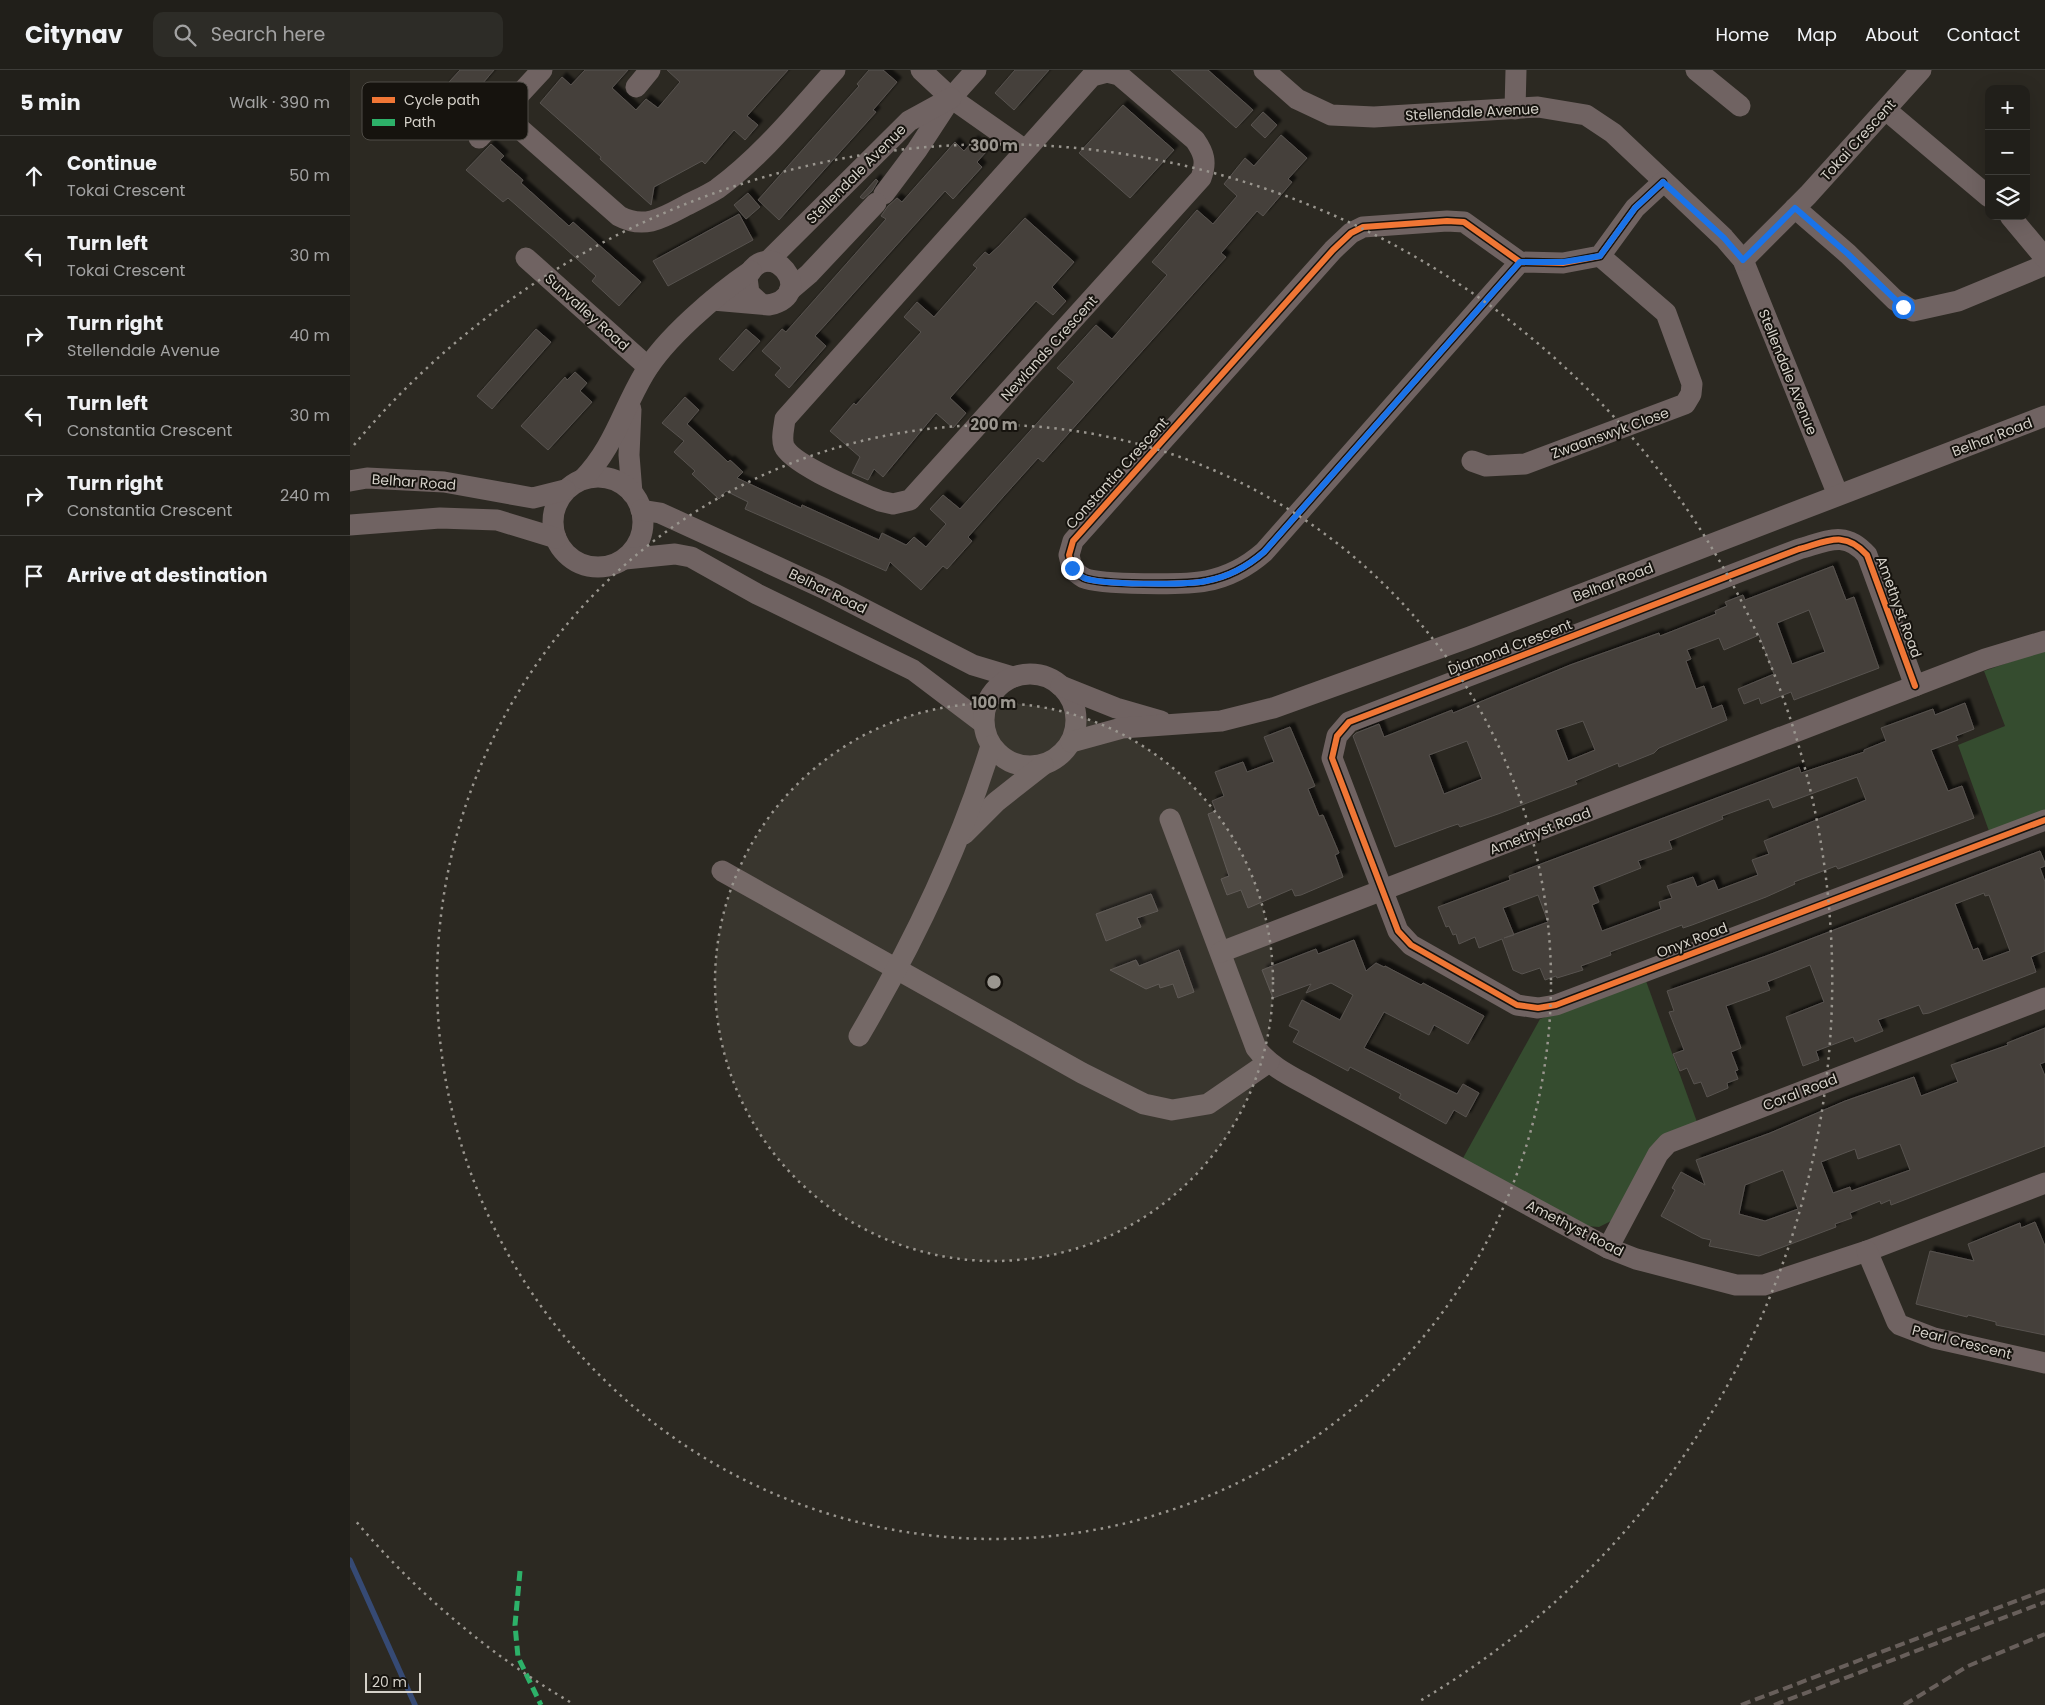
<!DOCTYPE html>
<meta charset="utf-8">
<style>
:root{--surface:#211f1a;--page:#2d2c27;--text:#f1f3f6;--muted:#a2a2a2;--line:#3e3d39}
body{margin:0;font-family:Poppins,sans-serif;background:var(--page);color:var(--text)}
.controls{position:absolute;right:15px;top:15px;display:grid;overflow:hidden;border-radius:10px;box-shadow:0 5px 20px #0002}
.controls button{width:45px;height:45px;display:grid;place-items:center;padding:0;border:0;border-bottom:1px solid var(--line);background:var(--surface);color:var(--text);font:25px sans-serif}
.scale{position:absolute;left:15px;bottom:12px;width:56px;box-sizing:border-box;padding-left:5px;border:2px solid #d5d1c9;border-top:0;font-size:14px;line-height:18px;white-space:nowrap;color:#d5d1c9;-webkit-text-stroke:4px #16130e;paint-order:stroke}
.stop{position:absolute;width:15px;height:15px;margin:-11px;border:4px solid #1a73e8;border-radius:50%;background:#fff}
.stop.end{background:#1a73e8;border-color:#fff;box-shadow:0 1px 5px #0008}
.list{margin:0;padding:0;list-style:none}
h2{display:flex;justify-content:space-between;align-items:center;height:65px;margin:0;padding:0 20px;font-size:21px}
h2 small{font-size:16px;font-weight:400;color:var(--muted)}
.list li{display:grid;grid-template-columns:32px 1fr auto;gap:15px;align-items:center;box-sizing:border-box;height:80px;padding:0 20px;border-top:1px solid var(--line)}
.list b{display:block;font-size:19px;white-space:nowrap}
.list p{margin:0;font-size:16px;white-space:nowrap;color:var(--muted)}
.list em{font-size:16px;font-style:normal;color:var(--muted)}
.icon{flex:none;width:28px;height:28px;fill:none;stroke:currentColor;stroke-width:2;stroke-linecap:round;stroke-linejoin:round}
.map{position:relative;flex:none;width:1695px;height:1635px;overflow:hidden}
header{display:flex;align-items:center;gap:30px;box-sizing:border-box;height:70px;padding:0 25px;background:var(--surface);border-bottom:1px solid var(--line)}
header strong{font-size:24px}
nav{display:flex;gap:28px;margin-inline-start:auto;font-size:18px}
.search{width:350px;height:45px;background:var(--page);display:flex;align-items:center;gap:12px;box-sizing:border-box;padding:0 18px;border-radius:10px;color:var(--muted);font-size:19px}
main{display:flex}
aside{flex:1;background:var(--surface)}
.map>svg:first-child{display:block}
</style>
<header>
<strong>Citynav</strong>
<div class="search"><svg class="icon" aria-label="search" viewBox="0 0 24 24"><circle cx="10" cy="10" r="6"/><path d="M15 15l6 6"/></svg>Search here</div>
<nav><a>Home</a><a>Map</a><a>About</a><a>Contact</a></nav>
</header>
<main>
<aside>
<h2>5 min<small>Walk · 390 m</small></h2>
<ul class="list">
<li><svg class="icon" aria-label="ahead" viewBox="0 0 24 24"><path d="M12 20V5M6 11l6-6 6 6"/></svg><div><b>Continue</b><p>Tokai Crescent</p></div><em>50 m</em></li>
<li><svg class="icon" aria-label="left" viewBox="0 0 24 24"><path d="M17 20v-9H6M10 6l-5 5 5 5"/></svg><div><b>Turn left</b><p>Tokai Crescent</p></div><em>30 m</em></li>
<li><svg class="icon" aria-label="right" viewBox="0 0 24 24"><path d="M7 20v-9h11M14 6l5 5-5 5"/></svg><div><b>Turn right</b><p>Stellendale Avenue</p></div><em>40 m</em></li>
<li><svg class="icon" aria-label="left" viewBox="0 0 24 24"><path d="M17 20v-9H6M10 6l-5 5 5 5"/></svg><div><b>Turn left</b><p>Constantia Crescent</p></div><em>30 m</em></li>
<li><svg class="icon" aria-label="right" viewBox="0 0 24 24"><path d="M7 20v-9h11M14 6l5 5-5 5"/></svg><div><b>Turn right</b><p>Constantia Crescent</p></div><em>240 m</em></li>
<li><svg class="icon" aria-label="arrive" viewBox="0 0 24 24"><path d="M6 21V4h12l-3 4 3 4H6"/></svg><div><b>Arrive at destination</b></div></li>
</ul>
</aside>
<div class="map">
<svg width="1695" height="1635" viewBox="0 0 1695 1635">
<defs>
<filter id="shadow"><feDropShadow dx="4.5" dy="-4.5" stdDeviation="1" flood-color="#0009"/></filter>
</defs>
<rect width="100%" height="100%" fill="#2c2922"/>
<g fill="#354c2f">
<polygon points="1695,580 1695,740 1639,761 1608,675 1655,656 1634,601"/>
<polygon points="1296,911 1347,1052 1261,1151 1249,1157 1236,1156 1112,1090 1190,949"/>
</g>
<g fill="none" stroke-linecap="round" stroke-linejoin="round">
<polyline stroke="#364a74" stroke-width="5.5" points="0,1490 65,1635"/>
</g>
<g fill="#44403b" stroke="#58534f" fill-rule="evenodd" filter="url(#shadow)">
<polygon points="110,0 144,0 86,68 62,47 87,19 90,22"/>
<polygon points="235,0 278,0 262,18 286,40 296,29 308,38 330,12 317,0 438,0 397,46 408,55 395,70 384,60 355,94 352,91 304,117 301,135 250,89 251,87 190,33 212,7 221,15"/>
<polygon points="519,0 533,0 547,12 523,40 526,42 429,150 408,130 509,16 507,14"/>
<polygon points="665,0 699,0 664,40 645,23"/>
<polygon points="821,0 858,0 903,40 886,58"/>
<polygon points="773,35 824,80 780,128 729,83"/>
<polygon points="913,42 927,55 915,68 901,55"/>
<polygon points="931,65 957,88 938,109 942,112 913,146 907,141 871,183 876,187 693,392 688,388 653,427 618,467 622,471 597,499 593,496 571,520 540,492 536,501 395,439 398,432 376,421 369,429 342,404 345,401 324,382 334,371 312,353 335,327 349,340 337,354 378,392 380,390 393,402 387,408 451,438 452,435 529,470 532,463 556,475 564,467 576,477 596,454 580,439 593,425 610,439 724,312 707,298 746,255 762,269 817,205 802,192 847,140 863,154 887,126 874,114 895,88 904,96"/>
<polygon points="624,70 636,82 627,92 632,97 603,129 595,121 476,254 465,266 476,276 439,318 425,305 431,298 412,281 432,259 436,262 536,149 531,146 538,136 547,128 552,132 605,72 614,81"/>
<polygon points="141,74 154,86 150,90 173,110 171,113 219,156 223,152 291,212 269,236 242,211 246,206 206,170 158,128 153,132 116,100"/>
<polygon points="526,109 528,111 522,121 513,129 510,127"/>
<polygon points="398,123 410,137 396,149 384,135"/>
<polygon points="389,144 403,170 318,216 303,191"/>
<polygon points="675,148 724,192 702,217 716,231 703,245 686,231 600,328 616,343 603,358 586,343 533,407 524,399 518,410 502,403 510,387 480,361 504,333 506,335 571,262 554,247 567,232 584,247 627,198 623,195 635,182 639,185 649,176"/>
<polygon points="186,259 201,272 142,339 127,326"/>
<polygon points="396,259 410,271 383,301 369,289"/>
<polygon points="225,302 237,313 230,321 242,332 198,380 171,356 215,307 217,310"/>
<path d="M1483,496L1496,530L1504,527L1529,598L1444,630L1441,622L1411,634L1409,628L1394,634L1388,619L1424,604L1409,565L1374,580L1369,568L1337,580L1341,589L1336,591L1346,619L1354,616L1362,639L1372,635L1377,650L1309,678L1304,683L1269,697L1268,693L1225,711L1227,714L1148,744L1110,757L1108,754L1099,757L1045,777L1003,666L1006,663L1029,654L1034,667L1102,640L1103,643L1220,595L1309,563L1310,566L1366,544L1365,541L1377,536L1375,532L1393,525L1395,530ZM1459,540L1475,582L1442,594L1427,553ZM1233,651L1245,680L1218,691L1206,660ZM1117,671L1132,709L1094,724L1079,685Z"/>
<path d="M1615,633L1624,659L1606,666L1608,670L1581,680L1598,721L1612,716L1624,748L1488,799L1486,796L1444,812L1445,814L1416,827L1342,855L1333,858L1332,855L1260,882L1261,885L1231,896L1233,900L1207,908L1206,906L1195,910L1190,898L1172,904L1163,900L1152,869L1129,878L1125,867L1109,874L1106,864L1103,865L1099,856L1096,857L1088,837L1160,810L1159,806L1449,697L1451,703L1514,682V680L1536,671L1531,658L1583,639L1585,645ZM1507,707L1516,730L1414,771L1419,784L1402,790L1408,805L1368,820L1364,810L1347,817L1343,807L1317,816L1322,828L1309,832L1311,839L1252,861L1242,835L1249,832L1243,817L1291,798L1288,791L1322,779L1319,771L1373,749L1372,746L1419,729L1423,738ZM1188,825L1198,852L1154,868L1164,865L1153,838Z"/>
<polygon points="940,657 965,716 958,719 969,746 973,745 989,783 985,785 993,807 951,825 945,826 942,819 898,838 891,820 877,825 871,809 879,806 858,744 866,741 862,731 874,726 865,702 893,692 897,702 924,692 914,667"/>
<path d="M1690,781L1695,793V796L1690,798L1695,812V881L1681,887L1686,902L1579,943L1573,944L1569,935L1528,950L1533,961L1505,972L1503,967L1466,981L1469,990L1453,996L1436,947L1474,932L1460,895L1417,912L1420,920L1376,936L1391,978L1381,982L1388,1000L1385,1001L1388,1009L1377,1013L1378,1018L1357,1027L1351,1012L1344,1014L1337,998L1330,1001L1323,984L1334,980L1319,942L1324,941L1317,921L1416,886ZM1634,823L1635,826L1639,825L1660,881L1633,891L1628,878L1623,880L1605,834Z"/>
<polygon points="801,824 808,841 787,848 791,857 756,871 746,844"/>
<polygon points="1004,870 1016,901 1026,893 1034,897 1035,896 1071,915 1073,913 1134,946 1118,974 1084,955 1079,965 1034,942 1014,978 1107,1024 1113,1014 1129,1023 1116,1047 1104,1040 1096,1054 1049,1028 1051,1024 1000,997 998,1001 943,972 949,961 939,956 952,930 990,950 1003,925 981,913 956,923 961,914 923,928 912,900 966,879 968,884"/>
<polygon points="829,880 844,922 828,928 823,914 810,918 809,914 796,919 760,900 786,890 789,896"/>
<path d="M1695,958V992L1690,994L1695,1006V1076L1541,1135L1540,1130L1531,1134L1530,1131L1500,1143L1502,1148L1485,1154L1486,1157L1409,1186L1359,1176L1361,1170L1352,1168L1311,1146L1325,1120L1322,1118L1331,1102L1355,1115L1346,1090L1420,1063L1495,1031L1564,1007L1571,1026L1608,1012L1601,995L1658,975L1657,973ZM1550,1074L1560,1100L1501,1121L1500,1117L1483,1123L1471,1092L1505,1079L1508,1089ZM1433,1100L1448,1139L1415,1151L1389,1144L1395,1115Z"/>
<polygon points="1685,1152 1695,1176 1695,1265 1646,1255 1646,1252 1618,1245 1617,1247 1566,1234 1580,1181 1624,1191 1618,1174 1670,1153 1671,1158"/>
</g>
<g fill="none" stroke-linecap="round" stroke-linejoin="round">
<g stroke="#706362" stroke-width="21">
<polyline points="571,0 601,28 675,80"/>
<polyline points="914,0 947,29 981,45 1024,47 1188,37 1236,45 1263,63 1374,168 1393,190 1488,425"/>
<polyline points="1346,0 1390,36"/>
<path d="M757,2L769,5L845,70C854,83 857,92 851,108L560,430L543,434L530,431C510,422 442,395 434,376C431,368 434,358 435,349L742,6Z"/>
<polyline points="286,17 300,0"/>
<polyline points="1165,39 1166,0"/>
<polyline points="1536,40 1639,127"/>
<path d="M153,44L269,146C293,159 311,149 333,137C344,131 356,126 367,119C412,86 448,41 485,0"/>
<polyline points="129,68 192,0"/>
<polyline points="534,124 567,80 601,28 626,0"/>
<polyline points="1445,138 1498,184 1545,230 1563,241 1608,231 1695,195"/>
<polyline points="1660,146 1695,188"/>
<polyline points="176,188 298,297"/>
<polyline points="1393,190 1458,125 1571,0"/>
<polyline points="418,191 559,51 601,28"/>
<path d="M1170,192L914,482C898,496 878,507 856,511C837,515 750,515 734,508C729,505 725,502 722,498L719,485L723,471L983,180L1001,163L1013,157L1097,151L1114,152L1170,192L1213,193L1250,186L1285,138L1313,112"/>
<polyline points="439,221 459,204 526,133"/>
<path d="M363,230L419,235C470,224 418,162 397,208L399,223L410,233"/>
<polyline points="281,339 279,385 282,423"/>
<polyline points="1122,391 1136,396 1175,394 1335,334 1341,324 1342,314 1316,243 1250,186"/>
<circle cx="248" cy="452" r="45"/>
<path d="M233,409C264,377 272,341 294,304C314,269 367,224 401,201"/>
<polyline points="0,411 17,408 94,412 183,428 215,420"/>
<polyline points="291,440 310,443 393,481 475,519 623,595 663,607"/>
<polyline points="0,455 90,448 147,450 206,468"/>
<polyline points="275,489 325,484 341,487 407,524 563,600 633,653"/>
<circle cx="680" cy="650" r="46"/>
<polyline points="711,616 766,638 811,651"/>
<path d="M1565,616L1517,485C1495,460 1478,471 1449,479L999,652L987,666L982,688L1048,861L1061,875L1167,935L1188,938L1206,935L1695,750"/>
<polyline points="721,672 772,658 871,651 923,638 1120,567 1695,346"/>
<path d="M820,749L906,978C921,998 945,1008 966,1020L1258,1178L1286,1189L1386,1215H1414L1517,1181L1695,1113"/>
<polyline points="614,764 646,732 693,695"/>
<polyline points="372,801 732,1003 794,1034 822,1040 858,1034 919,992"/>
<polyline points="871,882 1635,589 1695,571"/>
<path d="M509,966C563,874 610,777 641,676"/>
<polyline points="1258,1178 1308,1084 1318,1073 1695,928"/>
<polyline points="1517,1181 1547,1252 1550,1255 1584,1268 1695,1293"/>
</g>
<g stroke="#685f5b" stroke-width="4" stroke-dasharray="10 5" stroke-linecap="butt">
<polyline points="1391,1635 1695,1520"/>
<polyline points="1424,1635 1695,1532"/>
<polyline points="1554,1635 1618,1596 1695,1564"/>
</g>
<polyline stroke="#2db169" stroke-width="5" stroke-dasharray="10 5" stroke-linecap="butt" points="170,1501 165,1555 168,1587 191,1635"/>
<g stroke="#16130e" stroke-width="9">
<g id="cycleway">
<path d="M1170,192L914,482C898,496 878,507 856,511C837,515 750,515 734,508C729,505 725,502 722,498L719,485L723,471L983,180L1001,163L1013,157L1097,151L1114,152L1170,192L1213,193L1250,186L1285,138L1313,112"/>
<path d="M1565,616L1517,485C1495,460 1478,471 1449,479L999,652L987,666L982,688L1048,861L1061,875L1167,935L1188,938L1206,935L1695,750"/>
</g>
</g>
<use href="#cycleway" stroke="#f07635" stroke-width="6"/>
</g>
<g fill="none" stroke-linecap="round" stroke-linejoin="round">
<path stroke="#1a73e8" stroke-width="6" d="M722,498C725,502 729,505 734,508C750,515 837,515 856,511C878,507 898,496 914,482L1170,192H1213L1250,186L1285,138L1313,112L1374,168L1393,190L1445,138L1498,184L1553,237"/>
</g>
<circle cx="644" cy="912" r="279" fill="#9a968f" fill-opacity=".12"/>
<g fill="none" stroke="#9a968f" stroke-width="2.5" stroke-dasharray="2.5 5">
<circle cx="644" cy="912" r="279"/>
<circle cx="644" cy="912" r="557"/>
<path d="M220 1632A836 836 0 0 1 4 1449M4 375A836 836 0 1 1 1068 1632"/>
</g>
<g text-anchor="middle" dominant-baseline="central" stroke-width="4" stroke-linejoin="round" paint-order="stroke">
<g font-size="14" fill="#d5d1c9" stroke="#16130e">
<text transform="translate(1122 42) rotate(-3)">Stellendale Avenue</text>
<text transform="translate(1508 70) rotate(-48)">Tokai Crescent</text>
<text transform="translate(506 104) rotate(-45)">Stellendale Avenue</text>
<text transform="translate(237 242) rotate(42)">Sunvalley Road</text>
<text transform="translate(699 278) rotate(-48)">Newlands Crescent</text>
<text transform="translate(1438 302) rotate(68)">Stellendale Avenue</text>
<text transform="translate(1260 363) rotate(-20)">Zwaanswyk Close</text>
<text transform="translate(1642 367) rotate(-21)">Belhar Road</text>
<text transform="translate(767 403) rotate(-48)">Constantia Crescent</text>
<text transform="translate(64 412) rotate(4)">Belhar Road</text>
<text transform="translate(1263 512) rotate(-21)">Belhar Road</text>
<text transform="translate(478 521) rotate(26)">Belhar Road</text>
<text transform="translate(1549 537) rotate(70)">Amethyst Road</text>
<text transform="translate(1160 577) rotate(-21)">Diamond Crescent</text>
<text transform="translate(1190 761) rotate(-21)">Amethyst Road</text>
<text transform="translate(1342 870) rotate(-21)">Onyx Road</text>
<text transform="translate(1450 1022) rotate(-21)">Coral Road</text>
<text transform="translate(1225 1158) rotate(27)">Amethyst Road</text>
<text transform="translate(1612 1272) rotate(14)">Pearl Crescent</text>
</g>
</g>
<rect x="12" y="12" width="166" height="58" rx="8" fill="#16130e" stroke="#4f4c46" stroke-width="1"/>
<rect x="22" y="27" width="23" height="6" fill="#f07635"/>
<rect x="22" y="49" width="23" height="7" fill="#2db169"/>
<g font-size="14" fill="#d5d1c9">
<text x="54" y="35">Cycle path</text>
<text x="54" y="57">Path</text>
</g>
<circle cx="644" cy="912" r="8" fill="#9a968f" stroke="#16130e" stroke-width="2.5"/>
<g font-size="15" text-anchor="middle" font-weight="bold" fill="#9a968f" stroke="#16130e" stroke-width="4" stroke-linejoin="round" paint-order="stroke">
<text x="644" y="81">300 m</text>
<text x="644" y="360">200 m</text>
<text x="644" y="638">100 m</text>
</g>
</svg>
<div class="controls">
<button>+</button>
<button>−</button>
<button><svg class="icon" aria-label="layers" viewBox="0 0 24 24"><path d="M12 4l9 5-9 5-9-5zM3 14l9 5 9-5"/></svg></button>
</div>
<div class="scale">20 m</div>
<div class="stop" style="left:1553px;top:237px"></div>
<div class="stop end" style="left:722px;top:498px"></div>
</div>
</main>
